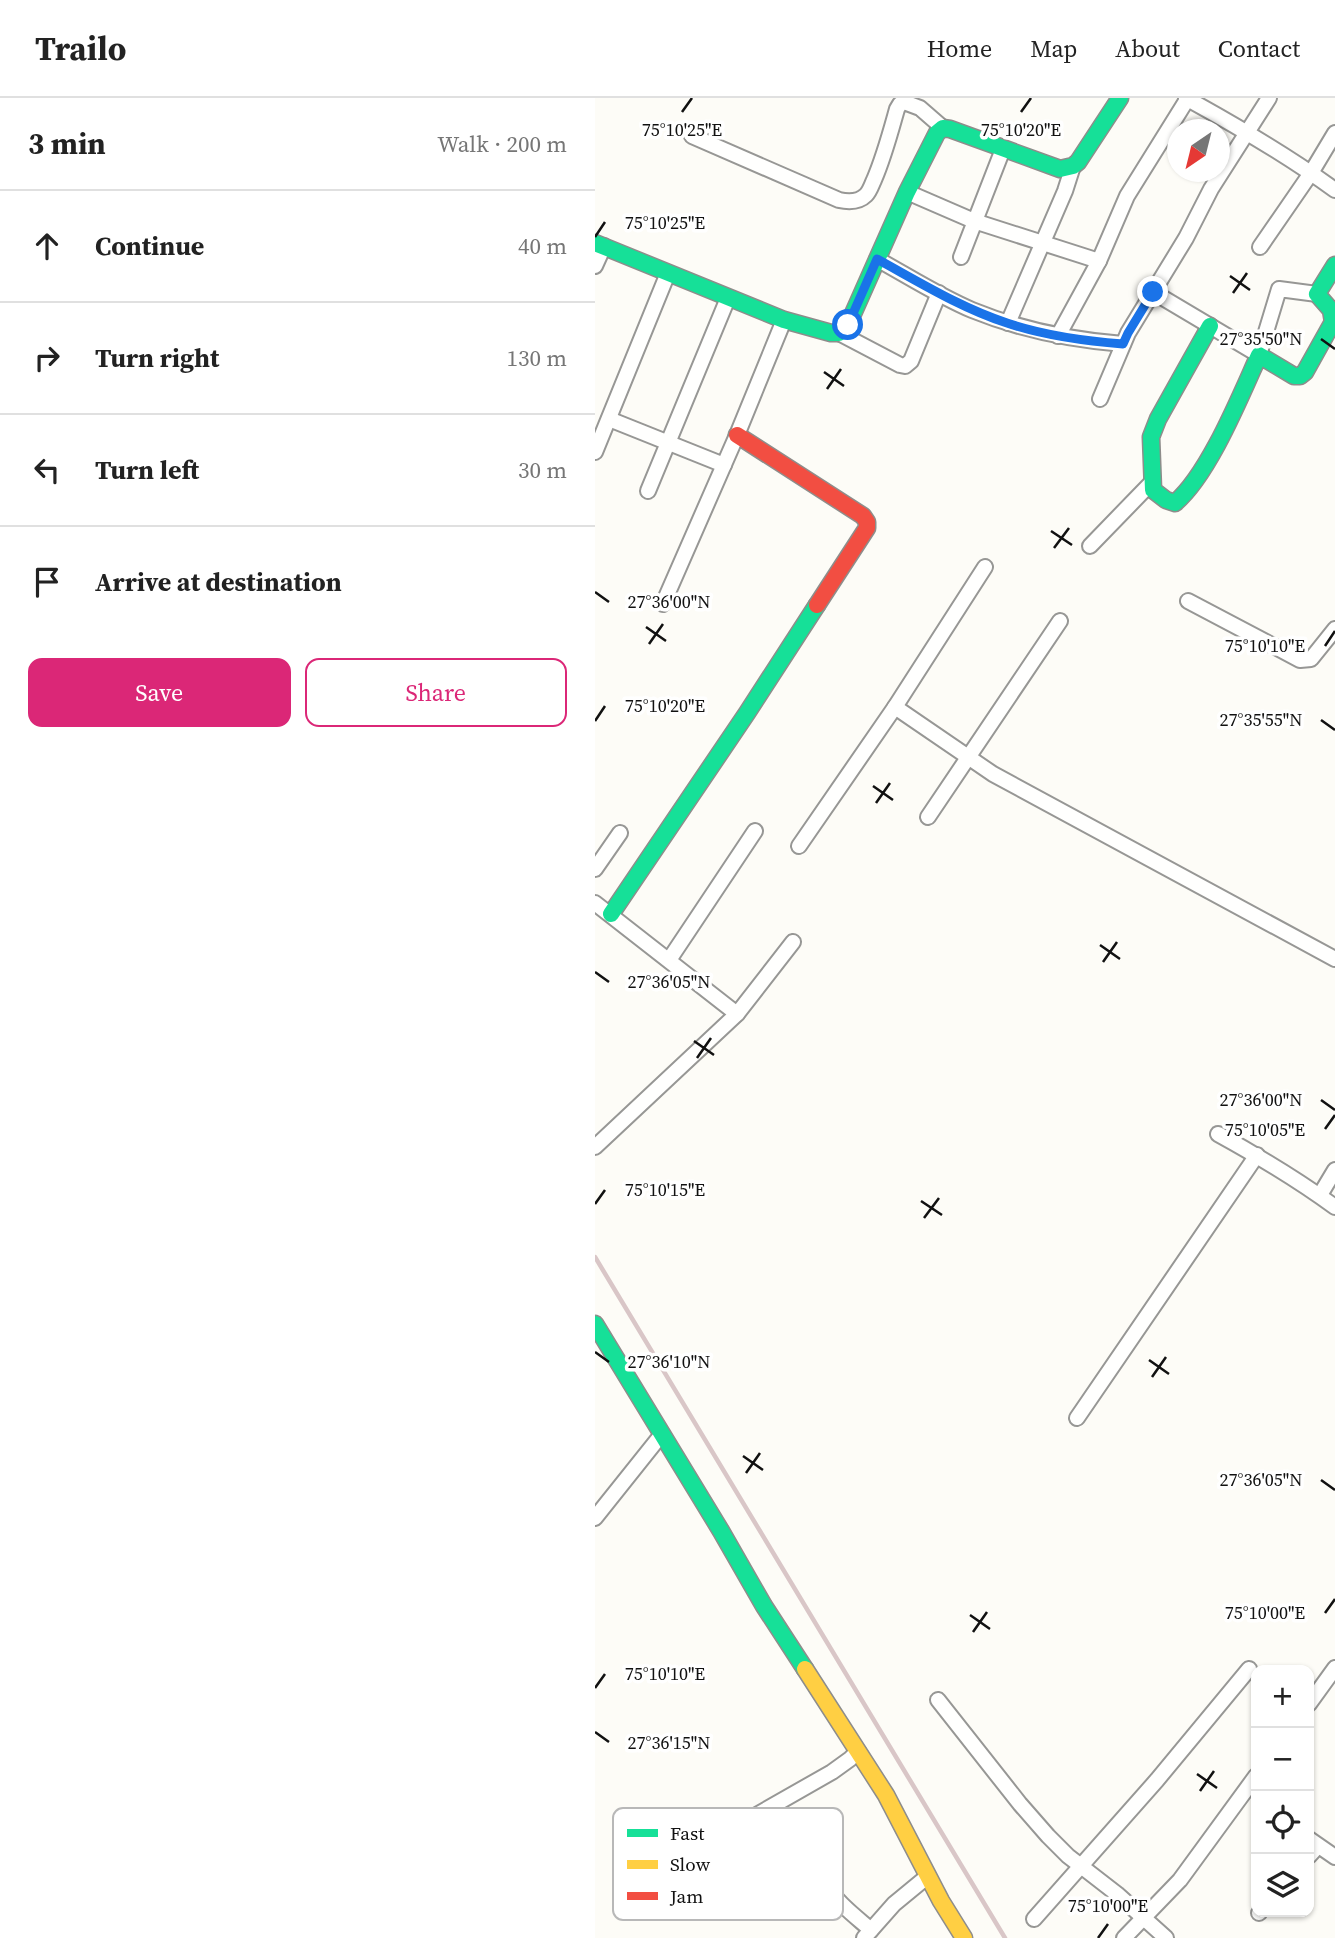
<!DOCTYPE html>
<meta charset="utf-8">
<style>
:root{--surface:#fff;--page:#f6f6f6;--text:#222;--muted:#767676;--line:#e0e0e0;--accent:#db2777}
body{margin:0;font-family:"Source Serif 4",serif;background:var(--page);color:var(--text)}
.controls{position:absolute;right:21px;bottom:21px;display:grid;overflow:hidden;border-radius:14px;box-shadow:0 2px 5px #0004}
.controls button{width:63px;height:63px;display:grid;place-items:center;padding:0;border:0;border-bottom:2px solid var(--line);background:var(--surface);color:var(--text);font:35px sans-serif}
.compass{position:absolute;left:572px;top:21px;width:63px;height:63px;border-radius:50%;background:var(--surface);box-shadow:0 2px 5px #0004;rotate:215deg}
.stop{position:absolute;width:21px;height:21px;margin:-16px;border:5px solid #1a73e8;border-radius:50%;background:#fff}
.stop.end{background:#1a73e8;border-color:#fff;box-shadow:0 2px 7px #0008}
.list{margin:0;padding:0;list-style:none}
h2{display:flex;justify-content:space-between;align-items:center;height:91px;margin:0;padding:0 28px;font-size:30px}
h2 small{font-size:23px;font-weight:400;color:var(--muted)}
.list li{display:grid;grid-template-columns:46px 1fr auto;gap:21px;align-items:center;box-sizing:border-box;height:112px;padding:0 28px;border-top:2px solid var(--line)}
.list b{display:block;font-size:26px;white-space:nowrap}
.list em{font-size:23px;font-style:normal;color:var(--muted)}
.actions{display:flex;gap:14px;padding:21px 28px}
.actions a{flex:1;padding:16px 0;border:2px solid var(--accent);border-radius:14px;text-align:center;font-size:24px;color:var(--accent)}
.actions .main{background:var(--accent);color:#fff}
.icon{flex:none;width:38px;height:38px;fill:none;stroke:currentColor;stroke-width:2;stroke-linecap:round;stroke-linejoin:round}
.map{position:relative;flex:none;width:740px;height:1840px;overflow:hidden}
header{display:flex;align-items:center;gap:42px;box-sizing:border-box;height:98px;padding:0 35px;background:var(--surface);border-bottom:2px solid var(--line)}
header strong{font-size:33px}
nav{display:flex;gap:38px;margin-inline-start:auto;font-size:24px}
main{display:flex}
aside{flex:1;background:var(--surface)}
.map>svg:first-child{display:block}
</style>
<header>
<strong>Trailo</strong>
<nav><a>Home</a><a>Map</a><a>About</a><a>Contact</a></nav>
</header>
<main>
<aside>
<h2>3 min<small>Walk · 200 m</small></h2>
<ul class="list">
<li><svg class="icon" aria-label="ahead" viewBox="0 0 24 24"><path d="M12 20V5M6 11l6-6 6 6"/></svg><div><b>Continue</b></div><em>40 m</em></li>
<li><svg class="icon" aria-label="right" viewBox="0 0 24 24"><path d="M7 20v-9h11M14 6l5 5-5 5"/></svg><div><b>Turn right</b></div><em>130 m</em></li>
<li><svg class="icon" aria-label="left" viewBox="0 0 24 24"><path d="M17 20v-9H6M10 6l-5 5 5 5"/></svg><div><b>Turn left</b></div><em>30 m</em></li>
<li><svg class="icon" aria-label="arrive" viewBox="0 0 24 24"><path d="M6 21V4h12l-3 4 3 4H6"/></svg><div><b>Arrive at destination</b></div></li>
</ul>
<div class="actions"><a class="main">Save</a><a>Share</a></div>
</aside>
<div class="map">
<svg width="740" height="1840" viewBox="0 0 740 1840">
<rect width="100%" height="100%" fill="#fdfcf7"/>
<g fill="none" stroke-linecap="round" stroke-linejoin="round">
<g stroke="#979795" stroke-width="18">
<g id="street">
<path d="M591,0C642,28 693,58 740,92"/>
<path d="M97,38L244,102C253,104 264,104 271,97C275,93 277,86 279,82C289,59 295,36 302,11L305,6L309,4L325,10L348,30"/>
<polyline points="312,94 379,123 504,163"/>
<polyline points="665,149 716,75 740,35"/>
<polyline points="366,159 408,51"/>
<path d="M282,161C313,178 344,198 377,212C426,232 476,242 528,246"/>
<polyline points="0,168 9,148"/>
<polyline points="558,194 664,257 684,191 722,196"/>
<polyline points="413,225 470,93 478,68"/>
<polyline points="244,235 305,267 310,268 316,263 344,195"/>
<polyline points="463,238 504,163 532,98 593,0"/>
<polyline points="505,301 533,235 591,140 616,91 674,0"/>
<polyline points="14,321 129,367"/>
<polyline points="0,354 73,175"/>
<polyline points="53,393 133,200"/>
<polyline points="495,448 558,383"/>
<polyline points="593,503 705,562 716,561 740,531"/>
<polyline points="68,506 142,337 189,222"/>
<polyline points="300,609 398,676 740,861"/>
<polyline points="333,719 465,523"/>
<polyline points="204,748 300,609 390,469"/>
<polyline points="0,771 25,735"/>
<polyline points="0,805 142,916"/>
<polyline points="74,862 160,733"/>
<path d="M623,1036C663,1058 703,1082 740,1109"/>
<polyline points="0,1049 142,916 198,844"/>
<polyline points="725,1097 740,1072"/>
<polyline points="482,1320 662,1057"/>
<polyline points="0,1420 67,1336"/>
<polyline points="343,1602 425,1706 453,1738 473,1758 522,1796 571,1840"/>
<polyline points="714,1606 740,1570"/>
<polyline points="144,1727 237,1674 255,1661 263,1653"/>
<path d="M214,1733C217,1750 220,1769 230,1785C241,1804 260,1818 276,1832"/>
<polyline points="714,1741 740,1759"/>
<polyline points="714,1758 723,1748"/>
<polyline points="664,1815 665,1814"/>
<polyline points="439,1821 562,1682 654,1571"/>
<polyline points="269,1840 299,1806 333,1778"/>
<polyline points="529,1840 585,1782 661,1678"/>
</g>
</g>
<g stroke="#8e8d8b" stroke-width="19">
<g id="fast">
<polyline points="0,145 189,222 236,235 244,235 253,227 312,94 342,35 348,30 355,31 465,71 478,68 483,64 525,0"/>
<path d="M615,228L563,321L556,339L558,392L571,402L580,405C614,376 645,299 664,257L699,278H705L710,274L738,224L736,212L722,196L740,167"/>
<polyline points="16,816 152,615 222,507"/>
<polyline points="0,1226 126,1433 169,1508 210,1571"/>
</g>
</g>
<g stroke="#8e8d8b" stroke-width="19">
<polyline id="slow" points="210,1571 291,1697 346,1803 369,1840"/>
</g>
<g stroke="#8e8d8b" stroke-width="19">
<polyline id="jam" points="142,337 268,418 272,424 272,430 222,507"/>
</g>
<use href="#street" stroke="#fffffe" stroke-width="14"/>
<use href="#fast" stroke="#16e098" stroke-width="16"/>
<use href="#slow" stroke="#ffcf43" stroke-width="16"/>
<use href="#jam" stroke="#f24e42" stroke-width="16"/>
<polyline stroke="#d9c6c7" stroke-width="4.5" points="0,1159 410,1840"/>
</g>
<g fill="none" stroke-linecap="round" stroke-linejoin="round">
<path stroke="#1a73e8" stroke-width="9" d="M253,227L282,161C324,184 366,210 412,225C450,238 489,243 528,246L533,235L558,194"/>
</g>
<path fill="none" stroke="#111" stroke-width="2.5" d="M87,14L97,0M426,14L436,0M0,139L10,124M635,178L655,192M638,195L652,175M726,241L740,251M229,274L249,288M232,291L246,271M456,433L477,447M459,450L474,430M0,494L14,504M51,529L71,543M54,546L68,526M730,548L740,533M726,622L740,632M0,623L10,608M278,688L298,702M281,705L295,685M505,847L525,861M508,864L522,844M0,874L14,884M99,943L119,957M102,960L116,940M726,1002L740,1012M730,1031L740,1017M326,1103L347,1117M0,1106L10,1092M329,1120L344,1100M0,1254L14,1264M554,1262L574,1276M557,1279L571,1259M148,1358L168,1372M151,1375L165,1355M726,1382L740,1392M730,1515L740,1501M375,1517L395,1531M378,1534L392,1514M0,1590L10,1576M0,1634L14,1644M602,1676L622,1690M605,1693L619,1673M503,1840L513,1826"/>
<rect x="18" y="1710" width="230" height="112" rx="10" fill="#fff" stroke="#b8b8b8" stroke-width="2"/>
<rect x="32" y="1731" width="31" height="8" fill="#16e098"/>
<rect x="32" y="1762" width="31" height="9" fill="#ffcf43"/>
<rect x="32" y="1794" width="31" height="8" fill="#f24e42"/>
<g font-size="19" fill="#111">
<text x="75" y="1742">Fast</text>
<text x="75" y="1773">Slow</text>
<text x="75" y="1805">Jam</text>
</g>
<g font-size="18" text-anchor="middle" fill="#111" stroke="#fff" stroke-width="7" stroke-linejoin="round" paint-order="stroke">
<text x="87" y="38">75°10'25"E</text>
<text x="426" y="38">75°10'20"E</text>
<text x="70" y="131">75°10'25"E</text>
<text x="666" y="247">27°35'50"N</text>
<text x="74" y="510">27°36'00"N</text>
<text x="670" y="554">75°10'10"E</text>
<text x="70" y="614">75°10'20"E</text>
<text x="666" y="628">27°35'55"N</text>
<text x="74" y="890">27°36'05"N</text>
<text x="666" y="1008">27°36'00"N</text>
<text x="670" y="1038">75°10'05"E</text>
<text x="70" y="1098">75°10'15"E</text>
<text x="74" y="1270">27°36'10"N</text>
<text x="666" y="1388">27°36'05"N</text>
<text x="670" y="1521">75°10'00"E</text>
<text x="70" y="1582">75°10'10"E</text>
<text x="74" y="1651">27°36'15"N</text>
<text x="513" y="1814">75°10'00"E</text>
</g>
</svg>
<div class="controls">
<button>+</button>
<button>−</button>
<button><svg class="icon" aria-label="locate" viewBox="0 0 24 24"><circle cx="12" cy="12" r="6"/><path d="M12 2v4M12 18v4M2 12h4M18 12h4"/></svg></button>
<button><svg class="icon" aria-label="layers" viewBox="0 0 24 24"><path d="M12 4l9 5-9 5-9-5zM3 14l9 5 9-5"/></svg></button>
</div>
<svg class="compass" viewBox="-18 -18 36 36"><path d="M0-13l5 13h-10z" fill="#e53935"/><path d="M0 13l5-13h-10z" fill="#767676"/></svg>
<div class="stop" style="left:253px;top:227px"></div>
<div class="stop end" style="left:558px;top:194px"></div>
</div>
</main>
